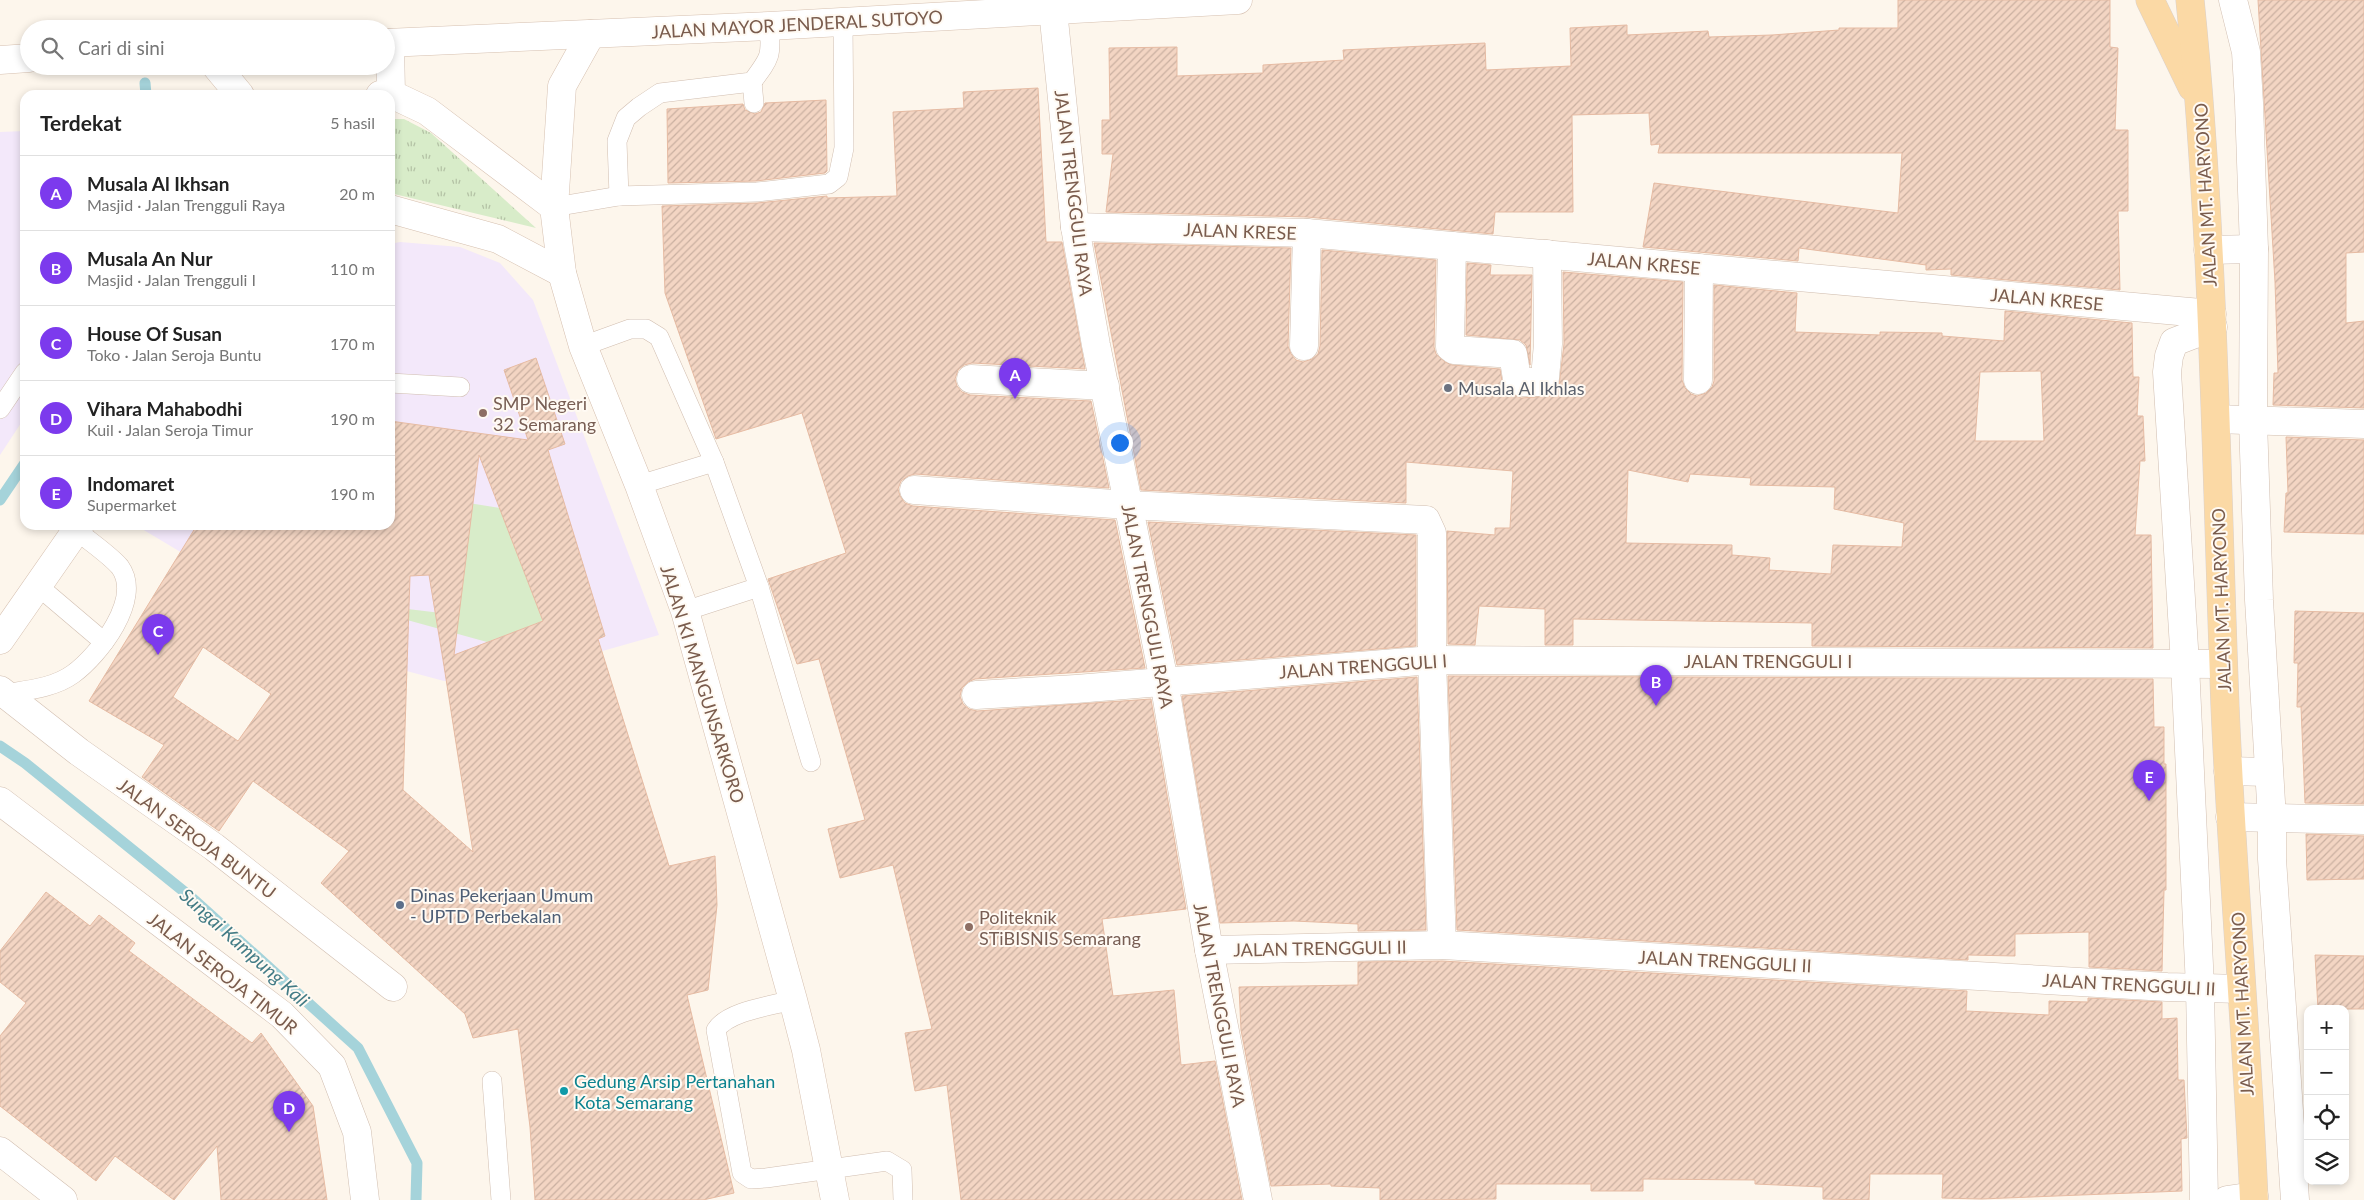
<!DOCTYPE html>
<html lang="id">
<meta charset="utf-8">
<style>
:root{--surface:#fff;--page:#f2f2f2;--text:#222;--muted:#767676;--line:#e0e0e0;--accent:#7c3aed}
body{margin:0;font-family:Lato,sans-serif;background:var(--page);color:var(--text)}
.controls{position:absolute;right:15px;bottom:15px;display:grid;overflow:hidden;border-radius:10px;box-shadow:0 2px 8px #0003}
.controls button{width:45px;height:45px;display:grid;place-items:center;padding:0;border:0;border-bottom:1px solid var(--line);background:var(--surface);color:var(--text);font:25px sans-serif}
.you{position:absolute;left:1119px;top:442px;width:18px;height:18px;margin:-12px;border:4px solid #fff;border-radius:50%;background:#1a73e8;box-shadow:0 0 0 8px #1a73e833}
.badge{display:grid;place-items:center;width:32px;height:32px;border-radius:50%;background:var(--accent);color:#fff;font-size:16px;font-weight:700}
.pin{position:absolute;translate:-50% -41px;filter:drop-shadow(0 1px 2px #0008)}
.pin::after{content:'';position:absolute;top:26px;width:18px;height:15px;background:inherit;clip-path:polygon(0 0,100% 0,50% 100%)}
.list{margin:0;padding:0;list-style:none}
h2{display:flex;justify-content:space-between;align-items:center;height:65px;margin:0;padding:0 20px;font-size:21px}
h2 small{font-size:16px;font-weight:400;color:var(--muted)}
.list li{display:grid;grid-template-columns:32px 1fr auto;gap:15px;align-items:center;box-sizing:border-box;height:75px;padding:0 20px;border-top:1px solid var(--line)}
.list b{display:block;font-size:19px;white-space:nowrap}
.list p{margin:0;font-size:16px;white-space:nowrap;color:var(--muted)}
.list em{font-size:16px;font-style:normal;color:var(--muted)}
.icon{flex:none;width:28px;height:28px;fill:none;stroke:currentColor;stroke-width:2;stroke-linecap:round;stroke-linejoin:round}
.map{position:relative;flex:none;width:2364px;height:1200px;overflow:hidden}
.search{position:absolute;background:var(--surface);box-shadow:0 2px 8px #0003;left:20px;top:20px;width:375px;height:55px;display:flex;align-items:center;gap:12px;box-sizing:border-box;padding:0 18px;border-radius:28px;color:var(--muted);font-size:19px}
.panel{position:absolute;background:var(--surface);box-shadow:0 2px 8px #0003;left:20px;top:90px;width:375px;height:440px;border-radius:15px}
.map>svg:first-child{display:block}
</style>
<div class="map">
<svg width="2364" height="1200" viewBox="0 0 2364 1200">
<defs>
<pattern id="grass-tufts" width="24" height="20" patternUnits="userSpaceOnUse" patternTransform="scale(1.25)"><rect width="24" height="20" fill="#d8ecc9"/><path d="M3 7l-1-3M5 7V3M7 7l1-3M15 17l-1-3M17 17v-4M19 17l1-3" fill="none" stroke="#b4c2a5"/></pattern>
<pattern id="building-hatch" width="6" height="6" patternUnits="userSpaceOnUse" patternTransform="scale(1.25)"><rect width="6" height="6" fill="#f3d5c3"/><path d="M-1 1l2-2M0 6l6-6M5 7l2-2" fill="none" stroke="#cab0a1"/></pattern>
</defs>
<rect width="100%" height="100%" fill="#fdf6ec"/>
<g fill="#f3e8fa">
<polygon points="25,131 25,417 0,455 0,132"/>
<polygon points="400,242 460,247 500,263 533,300 659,635 507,678 444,681 358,658 142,529 144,525 390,525 390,244"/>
</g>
<polygon fill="url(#grass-tufts)" points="390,119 404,119 431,133 536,228 390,193"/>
<polygon fill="#d8ecc9" points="456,501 500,508 543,621 487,642 389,615 391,607 441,613"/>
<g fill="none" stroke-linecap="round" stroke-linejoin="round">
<g stroke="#a5d3da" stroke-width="11">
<polyline points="145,83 146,95"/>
<polyline points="0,500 25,463"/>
<polyline points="0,746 25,763 192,898 358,1048 417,1163 416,1200"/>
</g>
</g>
<g fill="url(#building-hatch)" stroke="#e6bba3" fill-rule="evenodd">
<polygon points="1898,0 2110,0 2110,47 2118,48 2115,130 2128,130 2128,211 2118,211 2120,290 1951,275 1951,269 1926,270 1926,265 1799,248 1798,261 1643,247 1654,183 1898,213 1902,153 1658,153 1660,144 1651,145 1649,113 1572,115 1573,212 1495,212 1493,234 1307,217 1106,212 1113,154 1102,154 1102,120 1110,120 1109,48 1177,47 1177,76 1263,73 1263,65 1344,60 1343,50 1485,43 1486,70 1571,66 1570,28 1627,25 1627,35 1708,31 1709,37 1772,35 1839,30 1839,28 1898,28"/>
<polygon points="2258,0 2364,0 2364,252 2346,253 2346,323 2364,321 2364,408 2273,405 2274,373 2278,373 2275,282"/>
<polygon points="1038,88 1046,242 1062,242 1085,369 972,363 964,365 958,370 955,379 957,386 962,392 970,395 1091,401 1109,488 915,474 908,476 901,481 898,489 900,496 905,503 913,506 1115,520 1145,668 975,679 968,682 962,688 960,696 963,704 969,709 977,711 1151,699 1186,909 1102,919 1113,996 1174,990 1181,1065 1215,1061 1242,1200 961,1200 947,1085 915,1091 905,1033 932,1029 893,865 840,878 828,829 865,820 819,659 797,664 768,579 846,553 802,413 716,439 665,293 662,206 757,203 827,196 827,198 897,196 893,112 964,108 963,92"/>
<polygon points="826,100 827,171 825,173 756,181 668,183 667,109 743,104 745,110 755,114 761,112 765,103"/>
<path d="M1094,243L1291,248L1288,346L1291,354L1296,360L1303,362L1312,359L1318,354L1320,346L1322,250L1436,260L1434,347L1436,354L1445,362L1452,365L1500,369L1502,381L1507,391L1521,398L1550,396L1559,386L1564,344L1563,272L1683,282L1682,380L1685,388L1691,394L1697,396L1706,393L1712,387L1714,381V285L1797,293L1795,332L1880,335V332L1942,333V336L2004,341L2005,311L2132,323L2133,377H2139L2137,416H2143L2145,461H2140L2135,535H2151L2153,648L1812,646V623L1573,619V645H1545V609L1479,606L1475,645L1448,644L1447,531L1495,535V528H1510L1513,471L1406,462V503L1141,490ZM2041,371L2044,441H1975L1980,372ZM1628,470L1688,482L1690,474L1751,478L1750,485L1835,487L1834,509L1904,523L1902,547L1833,545L1831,574L1769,570L1770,558L1732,555V545L1626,543Z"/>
<polygon points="1467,263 1491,265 1490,275 1532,275 1530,365 1526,345 1520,340 1466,335"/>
<path d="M536,358L565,444L548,450L605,636L598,639L669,866L715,856L717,905L708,990L687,995L734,1193L703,1200H535L530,1127L518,1029L473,1038L465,1014L321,883L349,851L253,781L219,831L142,777L164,745L89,701L197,525H390V421L528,440L504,370ZM479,455L543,621L454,655ZM429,575L444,666L473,852L403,790L410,576ZM203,647L271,694L238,741L173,697Z"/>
<polygon points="2286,437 2364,440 2364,534 2284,532 2286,493 2288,493"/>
<polygon points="1148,522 1416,535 1416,646 1177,665"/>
<polygon points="2295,611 2364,613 2364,804 2305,803 2301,707 2297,707 2298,663 2294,663"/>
<polygon points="1448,676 2153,679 2154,727 2164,727 2164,764 2166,764 2166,890 2164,890 2162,971 2089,967 2089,932 2015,934 2015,956 1968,955 1968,960 1457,930"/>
<polygon points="1417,677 1426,930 1358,931 1358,924 1294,921 1220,923 1182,696"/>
<polygon points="2306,834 2364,836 2364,879 2307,880"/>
<polygon points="46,892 90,926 99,915 135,943 129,951 252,1043 261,1033 313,1106 327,1200 221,1200 217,1146 174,1200 115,1156 96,1181 0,1106 0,1036 26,1003 0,982 0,951"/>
<polygon points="2315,955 2364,956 2364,1009 2318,1009"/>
<polygon points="1442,961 1967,991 1966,1011 2049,1015 2049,1001 2088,1002 2088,998 2162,1002 2162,1019 2177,1018 2178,1080 2184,1080 2187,1138 2181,1139 2182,1191 1981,1199 1942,1198 1943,1174 1870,1174 1869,1200 1823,1199 1823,1187 1755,1184 1755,1180 1643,1179 1643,1191 1591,1191 1591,1184 1496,1184 1496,1199 1415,1200 1380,1200 1380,1188 1331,1186 1331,1184 1271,1186 1241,1030 1239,987 1358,985 1358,962"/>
</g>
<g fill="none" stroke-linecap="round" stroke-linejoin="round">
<g stroke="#d1beb0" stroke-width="20">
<g id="service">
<polyline points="752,82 754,103"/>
<path d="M619,196L617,141L626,118L639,107L660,93L752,82C770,58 772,56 769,26"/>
<polyline points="554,207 619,196 757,192 829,184 838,177 844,148 843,21"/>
<polyline points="583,346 630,329 646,329 659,337 714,462"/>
<polyline points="390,383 460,387"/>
<polyline points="0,409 25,372"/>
<polyline points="639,485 714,462 759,587 811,762"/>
<polyline points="38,586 104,642"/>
<polyline points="685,611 759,587"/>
<path d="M4,694C27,690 54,688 73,674C99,655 143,599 120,567C110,555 89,541 76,530"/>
<path d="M793,1000C771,1006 728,1011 716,1030L742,1173L751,1179L766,1178L887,1161L902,1170L903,1200"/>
<polyline points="492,1081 501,1200"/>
</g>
</g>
<g stroke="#d1beb0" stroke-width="29">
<g id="minor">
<polyline points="2233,0 2246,52 2249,103 2254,249 2253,421 2259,600 2272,819 2272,859 2295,1200"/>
<polyline points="1053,10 1075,227 1096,345 1164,681 1209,950 1258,1200"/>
<polyline points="1075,227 1307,233 2212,314"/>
<polyline points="1452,246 1450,347 1454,350 1513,354 1517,379 1521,382 1544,382 1545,378 1548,344 1547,254"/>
<polyline points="2208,250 2254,249"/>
<polyline points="1304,346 1307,233"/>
<polyline points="971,379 1105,386"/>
<polyline points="1698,380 1699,268"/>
<polyline points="2216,419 2364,424"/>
<polyline points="914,490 1128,505 1426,520 1432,533 1432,660 1442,945"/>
<polyline points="0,690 79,752 214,847 393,987"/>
<polyline points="976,695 1076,689 1432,660 2223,664"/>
<polyline points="2228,771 2268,772"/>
<polyline points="0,801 282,1015 332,1066 357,1132 365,1200"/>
<polyline points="2230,817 2364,820"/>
<polyline points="1209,950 1442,945 2167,987 2241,989"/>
<polyline points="0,1151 63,1200"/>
<polyline points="2204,1200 2200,987 2185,664 2167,372 2169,356 2174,342 2213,327"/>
<polyline points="2227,1200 2254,1196"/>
</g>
</g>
<g stroke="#d1beb0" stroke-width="29">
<polyline id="tertiary" points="390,43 391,94"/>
</g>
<g stroke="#d6c0b0" stroke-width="29">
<g id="secondary">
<polyline points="591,34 562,86 554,207 562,273 583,346 639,485 685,611 793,1000 806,1050 835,1200"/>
<polyline points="386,43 769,26 1238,0"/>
<polyline points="0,60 29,58"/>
<polyline points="216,66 240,95"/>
<polyline points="380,95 391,94 427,111 554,207"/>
<polyline points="390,209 498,239 562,273"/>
<polyline points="0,640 80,525"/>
</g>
</g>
<g stroke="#dad1cd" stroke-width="29">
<g id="primary">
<polyline points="2150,0 2192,87"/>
<path d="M2190,0C2214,235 2216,470 2225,706C2232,871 2247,1035 2254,1200"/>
</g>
</g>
<use href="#service" stroke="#fff" stroke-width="19"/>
<use href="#minor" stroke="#fff" stroke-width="28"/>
<use href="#tertiary" stroke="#fff" stroke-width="28"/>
<use href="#secondary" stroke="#fff" stroke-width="28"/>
<use href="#primary" stroke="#fbd9a5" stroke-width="28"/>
</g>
<circle fill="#6b7280" stroke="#fffaf3" stroke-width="2" cx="1448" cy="388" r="5"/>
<g fill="#8d6e63" stroke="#fffaf3" stroke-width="2">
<circle cx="483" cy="413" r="5"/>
<circle cx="969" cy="927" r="5"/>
</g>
<circle fill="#5c6f8a" stroke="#fffaf3" stroke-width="2" cx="400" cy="905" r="5"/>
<circle fill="#0f9aa8" stroke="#fffaf3" stroke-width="2" cx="564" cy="1091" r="5"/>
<g text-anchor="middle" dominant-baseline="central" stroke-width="4" stroke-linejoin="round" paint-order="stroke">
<g font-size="18" fill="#7a5c4d" stroke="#fffaf3">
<text transform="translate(797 24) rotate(-3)">JALAN MAYOR JENDERAL SUTOYO</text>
<text transform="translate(1074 193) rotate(83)">JALAN TRENGGULI RAYA</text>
<text transform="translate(2205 195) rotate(-93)">JALAN MT. HARYONO</text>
<text transform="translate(1240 231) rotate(2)">JALAN KRESE</text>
<text transform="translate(1644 263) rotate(5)">JALAN KRESE</text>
<text transform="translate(2047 299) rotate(5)">JALAN KRESE</text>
<text transform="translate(2221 600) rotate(-92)">JALAN MT. HARYONO</text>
<text transform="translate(1148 606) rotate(79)">JALAN TRENGGULI RAYA</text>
<text x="1768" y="661">JALAN TRENGGULI I</text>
<text transform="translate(1363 666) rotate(-4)">JALAN TRENGGULI I</text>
<text transform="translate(703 684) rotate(73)">JALAN KI MANGUNSARKORO</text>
<text transform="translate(197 838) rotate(36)">JALAN SEROJA BUNTU</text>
<text transform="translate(1320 948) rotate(-1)">JALAN TRENGGULI II</text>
<text transform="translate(1725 961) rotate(3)">JALAN TRENGGULI II</text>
<text transform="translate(223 973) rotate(38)">JALAN SEROJA TIMUR</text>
<text transform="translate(2129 984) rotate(3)">JALAN TRENGGULI II</text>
<text transform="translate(2242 1004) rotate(-93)">JALAN MT. HARYONO</text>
<text transform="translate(1220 1005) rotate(79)">JALAN TRENGGULI RAYA</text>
</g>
<g font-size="18" fill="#5b616d" stroke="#fffaf3" text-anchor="start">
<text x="1458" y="388">Musala Al Ikhlas</text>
</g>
<g font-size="18" fill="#785e54" stroke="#fffaf3" text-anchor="start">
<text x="493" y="403">SMP Negeri<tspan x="493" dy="21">32 Semarang</tspan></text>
<text x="979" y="917">Politeknik<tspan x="979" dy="21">STiBISNIS Semarang</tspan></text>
</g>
<g font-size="18" fill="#4e5e75" stroke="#fffaf3" text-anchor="start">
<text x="410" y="895">Dinas Pekerjaan Umum<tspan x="410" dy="21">- UPTD Perbekalan</tspan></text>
</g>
<g font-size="18" fill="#0d838f" stroke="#fffaf3" text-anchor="start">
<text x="574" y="1081">Gedung Arsip Pertanahan<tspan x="574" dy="21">Kota Semarang</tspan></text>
</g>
<g font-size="19" font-style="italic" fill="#437c86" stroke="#fffaf3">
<text transform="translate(245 947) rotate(42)">Sungai Kampung Kali</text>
</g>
</g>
</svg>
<div class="controls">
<button>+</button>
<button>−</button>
<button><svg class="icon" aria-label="locate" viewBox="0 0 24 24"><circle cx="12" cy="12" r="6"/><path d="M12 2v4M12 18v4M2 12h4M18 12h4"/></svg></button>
<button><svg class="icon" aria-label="layers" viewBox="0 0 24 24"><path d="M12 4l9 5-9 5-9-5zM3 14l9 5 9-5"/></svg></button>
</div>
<div class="you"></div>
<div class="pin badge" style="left:1015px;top:399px">A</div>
<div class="pin badge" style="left:1656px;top:706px">B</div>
<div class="pin badge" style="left:158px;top:655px">C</div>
<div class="pin badge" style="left:289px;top:1132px">D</div>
<div class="pin badge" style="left:2149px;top:801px">E</div>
<div class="search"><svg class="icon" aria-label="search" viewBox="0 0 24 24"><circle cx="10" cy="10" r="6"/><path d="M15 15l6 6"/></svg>Cari di sini</div>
<section class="panel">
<h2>Terdekat<small>5 hasil</small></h2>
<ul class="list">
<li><span class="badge">A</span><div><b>Musala Al Ikhsan</b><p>Masjid · Jalan Trengguli Raya</p></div><em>20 m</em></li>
<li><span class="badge">B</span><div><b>Musala An Nur</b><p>Masjid · Jalan Trengguli I</p></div><em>110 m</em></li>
<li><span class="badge">C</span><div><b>House Of Susan</b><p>Toko · Jalan Seroja Buntu</p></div><em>170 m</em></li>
<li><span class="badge">D</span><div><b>Vihara Mahabodhi</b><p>Kuil · Jalan Seroja Timur</p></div><em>190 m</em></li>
<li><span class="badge">E</span><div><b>Indomaret</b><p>Supermarket</p></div><em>190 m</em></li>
</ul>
</section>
</div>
